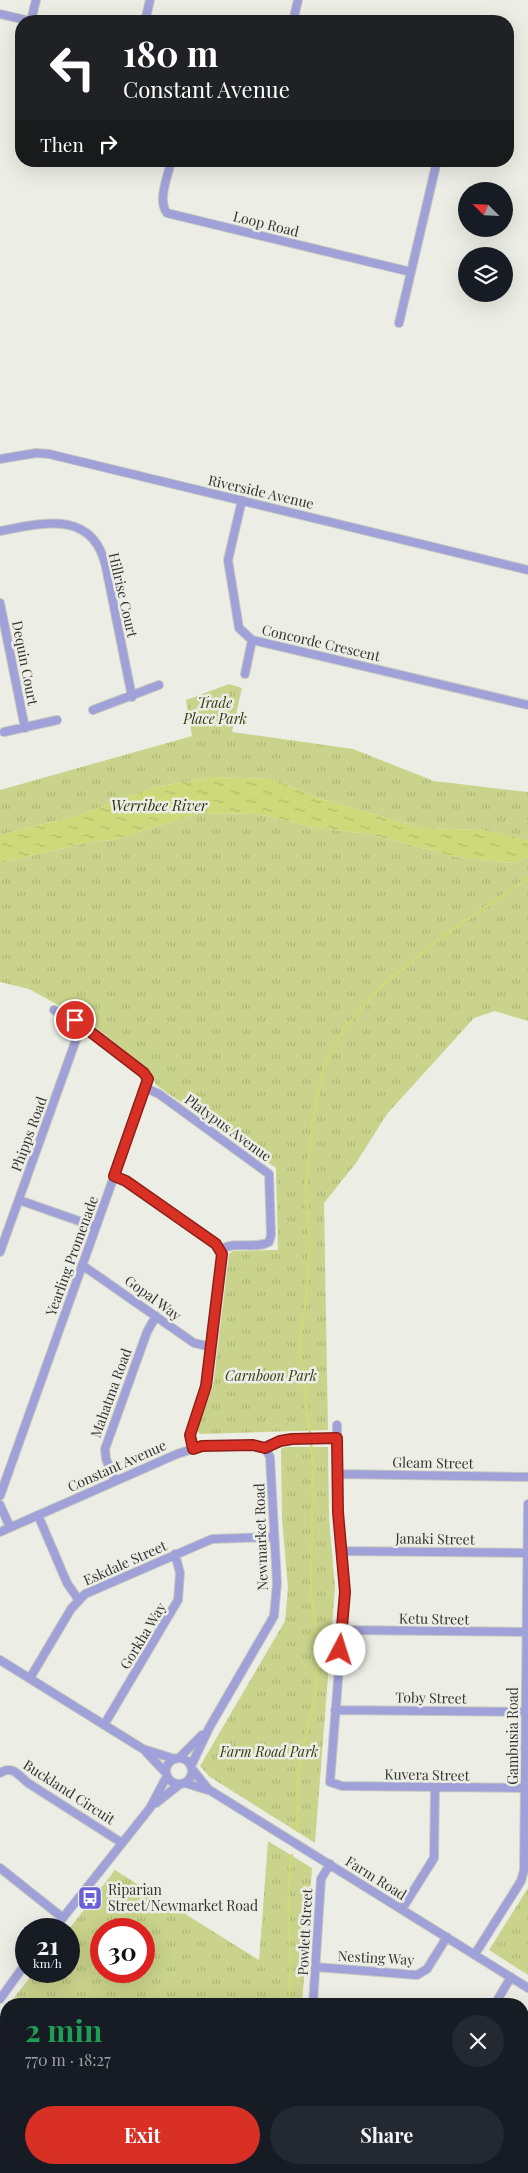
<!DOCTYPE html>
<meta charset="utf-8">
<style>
:root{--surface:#171b24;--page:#242831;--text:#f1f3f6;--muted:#9ea1a6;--accent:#d93025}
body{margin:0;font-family:"Playfair Display",serif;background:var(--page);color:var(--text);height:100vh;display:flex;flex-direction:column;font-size:19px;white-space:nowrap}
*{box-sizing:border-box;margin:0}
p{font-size:16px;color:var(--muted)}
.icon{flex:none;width:28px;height:28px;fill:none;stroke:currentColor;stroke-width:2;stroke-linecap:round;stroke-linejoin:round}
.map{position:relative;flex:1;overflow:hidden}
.side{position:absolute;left:0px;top:1998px;width:529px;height:176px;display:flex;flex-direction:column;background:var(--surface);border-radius:20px 20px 0 0;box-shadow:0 5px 20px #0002}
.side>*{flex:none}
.hud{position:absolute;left:15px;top:15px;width:499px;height:152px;border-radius:20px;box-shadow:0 5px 20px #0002;background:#202124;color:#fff;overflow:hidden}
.needle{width:32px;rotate:294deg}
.controls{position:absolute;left:458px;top:182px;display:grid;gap:10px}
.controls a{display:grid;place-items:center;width:55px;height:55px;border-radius:50%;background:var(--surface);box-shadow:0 5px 20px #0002;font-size:25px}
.speed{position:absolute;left:15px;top:1918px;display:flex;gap:10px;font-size:25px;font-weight:700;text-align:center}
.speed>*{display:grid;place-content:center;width:65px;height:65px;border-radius:50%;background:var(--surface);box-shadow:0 5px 20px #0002;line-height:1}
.speed small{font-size:12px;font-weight:400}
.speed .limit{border:8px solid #d22;background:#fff;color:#111}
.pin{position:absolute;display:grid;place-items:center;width:42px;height:42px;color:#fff;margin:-21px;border:2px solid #fff;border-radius:50%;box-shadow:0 1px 5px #0007}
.me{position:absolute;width:55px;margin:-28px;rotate:5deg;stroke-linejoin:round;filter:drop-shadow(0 0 4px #0008)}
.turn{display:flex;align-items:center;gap:18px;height:105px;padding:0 25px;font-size:22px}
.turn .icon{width:65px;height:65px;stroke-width:2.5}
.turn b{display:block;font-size:35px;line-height:42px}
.then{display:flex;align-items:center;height:48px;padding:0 25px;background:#0003;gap:10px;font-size:19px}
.round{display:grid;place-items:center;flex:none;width:52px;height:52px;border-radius:26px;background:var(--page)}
.overview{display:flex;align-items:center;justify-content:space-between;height:85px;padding:0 25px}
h1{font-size:30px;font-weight:700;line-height:38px;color:#1e9e55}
.button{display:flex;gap:10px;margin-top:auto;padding:10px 25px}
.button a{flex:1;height:58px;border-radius:30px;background:var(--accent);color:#fff;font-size:20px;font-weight:700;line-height:58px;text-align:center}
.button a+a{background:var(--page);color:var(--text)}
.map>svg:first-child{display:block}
.park{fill:url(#park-tufts);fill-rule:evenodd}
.water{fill:url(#water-ripples)}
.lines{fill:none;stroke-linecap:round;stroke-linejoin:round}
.stream{stroke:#ced97a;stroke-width:2.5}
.street-casing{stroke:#c7c9c1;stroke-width:10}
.street{stroke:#9fa1d8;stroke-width:8}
.route-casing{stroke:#8d1f18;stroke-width:12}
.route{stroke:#d93025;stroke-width:9}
.labels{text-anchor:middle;stroke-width:5;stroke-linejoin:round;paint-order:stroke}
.street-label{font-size:14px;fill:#333330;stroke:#eceee5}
.park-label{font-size:14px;font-style:italic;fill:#373b13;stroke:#eceee5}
.poi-label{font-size:14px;fill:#333330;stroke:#eceee5;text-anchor:start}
.water-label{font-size:15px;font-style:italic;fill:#31350c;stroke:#eceee5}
</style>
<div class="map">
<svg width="528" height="2173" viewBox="0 0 528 2173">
<defs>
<pattern id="park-tufts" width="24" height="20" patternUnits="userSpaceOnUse" patternTransform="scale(1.25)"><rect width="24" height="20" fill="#cad38b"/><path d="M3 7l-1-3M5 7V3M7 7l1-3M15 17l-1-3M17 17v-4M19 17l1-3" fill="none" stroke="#aeb678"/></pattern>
<pattern id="water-ripples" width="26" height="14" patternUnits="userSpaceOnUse" patternTransform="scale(1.25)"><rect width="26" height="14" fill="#ced97a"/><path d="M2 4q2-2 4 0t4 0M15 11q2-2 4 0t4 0" fill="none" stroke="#b1bb6a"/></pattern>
</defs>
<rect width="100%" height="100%" fill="#eceee5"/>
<path class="park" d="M 229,684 L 242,688 L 232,732 L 353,749 L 434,781 L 528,792 L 528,841 L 482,830 L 422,828 L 318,798 L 273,779 L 213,777 L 155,787 L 79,815 L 0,835 L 0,790 L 192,736 L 186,700 Z
M 199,813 L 259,814 L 316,828 L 369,834 L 456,857 L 513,863 L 528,858 L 528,1021 L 495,1011 L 474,1018 L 387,1114 L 356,1163 L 324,1203 L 328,1430 L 200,1434 L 197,1430 L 213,1386 L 229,1254 L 233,1251 L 278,1250 L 276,1168 L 156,1085 L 150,1071 L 89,1022 L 29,989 L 0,982 L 0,863 L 90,842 L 113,840 Z
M 286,1447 L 328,1447 L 329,1518 L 335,1587 L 315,1843 L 210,1777 L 200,1766 L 285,1621 L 288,1588 L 282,1520 L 281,1449 Z
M 268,1841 L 312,1868 L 302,2004 L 9,2004 L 35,1971 L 69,1971 L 69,1929 L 115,1870 L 259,1960 ZM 101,1929 L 144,1929 L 144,1971 L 101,1971 Z
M 528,1888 L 528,1975 L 489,1950 Z
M 0,2050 L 6,2060 L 6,2099 L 0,2103 Z
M 107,2168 L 289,2168 L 289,2173 L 110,2173 Z"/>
<path class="water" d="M 213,777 L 273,779 L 318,798 L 422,828 L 482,830 L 522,839 L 528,841 L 528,858 L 513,863 L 456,857 L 369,834 L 316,828 L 259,814 L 199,813 L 113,840 L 90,842 L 0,863 L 0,835 L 79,815 L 155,787 Z"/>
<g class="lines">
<path class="stream" d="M 297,1831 L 298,1772 L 316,1692 L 318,1646 L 311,1590 L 313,1460 L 299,1344 L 306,1301 L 310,1245 L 306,1185 L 313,1118 L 324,1066 L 344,1029 L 380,987 L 445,935 L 528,878
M 289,2004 C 294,1954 283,1904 292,1855
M 261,2173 L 262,2168"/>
<defs>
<path id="street" d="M 0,14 L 30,21
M 31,21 L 36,0
M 145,21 L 150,0
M 293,21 L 298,0
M 171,161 C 168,177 157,200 167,213 L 411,272
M 399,323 L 437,161
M 0,459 L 36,453 L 49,454 L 528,570
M 242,500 L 228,560 L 239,628 L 252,640 L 528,705
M 0,531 C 43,523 93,509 106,567 L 132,697
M 0,603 L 25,728
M 245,674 L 252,640
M 93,710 L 159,685
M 4,732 L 57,720
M 146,1088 L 159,1094 L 269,1174 L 271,1235 L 269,1242 C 254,1250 235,1240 220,1250
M 114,1176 L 126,1181 L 216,1244 L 222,1254 L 206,1386 L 190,1435 L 193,1449
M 19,1200 L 96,1227
M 0,1252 L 77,1037 L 84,1026
M 82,1265 L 194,1343 L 211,1347
M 337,1425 L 338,1513 L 345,1592 L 330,1782 L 342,1786 L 525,1788
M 338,1474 L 528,1477
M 115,1481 L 106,1459 L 105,1449 L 147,1332 L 156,1316
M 0,1496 L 147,1084 L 144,1073 L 84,1026 L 54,1010
M 0,1505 L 10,1527
M 38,1515 L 67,1583 L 78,1599
M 0,1532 L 177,1454 L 202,1446 L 253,1445 L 265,1448 L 280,1441 L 292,1439 L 337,1438
M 341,1551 L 527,1553
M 342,1630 L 526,1632
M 0,1660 L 143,1749 L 175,1759
M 30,1678 L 71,1609 L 85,1594 L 212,1539 L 274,1537
M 335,1710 L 525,1712
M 104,1725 L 178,1600 L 180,1573 L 175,1554
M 146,1752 L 166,1773
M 179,1758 L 202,1735
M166 1771a13 13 0 1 1 26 0a13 13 0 1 1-26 0Z
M 191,1766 L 209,1728 L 274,1616 L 277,1583 L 270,1457 L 265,1448
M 192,1769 L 209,1790
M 0,1773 C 13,1765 18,1775 28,1783 L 122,1843
M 185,1783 L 211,1791 L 528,1988
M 156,1803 L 180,1784
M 0,1868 L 63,1918
M 402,1909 L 434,1858 L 435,1787
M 54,1929 L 150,1808 L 167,1776
M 475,1954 L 521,1881 L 524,1870 L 528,1504
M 316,1967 L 417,1975 L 427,1969 L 447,1937
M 0,1999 L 26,1963
M 313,2004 L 321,1879 L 330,1864
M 495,2004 L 511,1977
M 0,2030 L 6,2039
M 0,2114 L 6,2110
M 522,2136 L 528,2137
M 93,2168 L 97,2173
M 299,2173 L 299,2168
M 478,2173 L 478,2168"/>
</defs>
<use href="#street" class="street-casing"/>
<use href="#street" class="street"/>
</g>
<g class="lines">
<defs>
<path id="route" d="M 75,1020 L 144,1073 L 148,1079 L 114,1176 L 126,1181 L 216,1244 L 222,1254 L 206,1386 L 190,1435 L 193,1449 L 202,1446 L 253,1445 L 265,1448 L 280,1441 L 292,1439 L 337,1438 L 338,1512 L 345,1592 L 340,1650"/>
</defs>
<use href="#route" class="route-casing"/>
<use href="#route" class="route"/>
</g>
<defs>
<symbol id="bus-square" viewBox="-11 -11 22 22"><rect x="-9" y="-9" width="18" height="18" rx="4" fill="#695fd8" stroke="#eceee5"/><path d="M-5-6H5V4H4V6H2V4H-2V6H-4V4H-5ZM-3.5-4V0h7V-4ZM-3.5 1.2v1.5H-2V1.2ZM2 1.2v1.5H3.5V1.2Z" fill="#fff"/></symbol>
</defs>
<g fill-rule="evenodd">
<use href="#bus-square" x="76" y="1884" width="28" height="28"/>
</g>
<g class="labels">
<g class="street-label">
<text transform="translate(266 224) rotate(14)" y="5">Loop Road</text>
<text transform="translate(261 492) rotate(13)" y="5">Riverside Avenue</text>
<text transform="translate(123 595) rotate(77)" y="5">Hillrise Court</text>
<text transform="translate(321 643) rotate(13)" y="5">Concorde Crescent</text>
<text transform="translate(25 663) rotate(79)" y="5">Dequin Court</text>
<text transform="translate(228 1128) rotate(36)" y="5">Platypus Avenue</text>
<text transform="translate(29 1134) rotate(-70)" y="5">Phipps Road</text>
<text transform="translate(72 1256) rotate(-70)" y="5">Yearling Promenade</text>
<text transform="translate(153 1298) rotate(36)" y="5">Gopal Way</text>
<text transform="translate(111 1393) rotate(-70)" y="5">Mahatma Road</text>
<text transform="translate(433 1463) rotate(1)" y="5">Gleam Street</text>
<text transform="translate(117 1466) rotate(-24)" y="5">Constant Avenue</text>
<text transform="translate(261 1537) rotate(-92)" y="5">Newmarket Road</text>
<text transform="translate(435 1539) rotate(1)" y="5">Janaki Street</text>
<text transform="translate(125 1563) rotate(-24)" y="5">Eskdale Street</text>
<text transform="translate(434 1619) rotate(1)" y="5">Ketu Street</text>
<text transform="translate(143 1636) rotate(-59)" y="5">Gorkha Way</text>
<text transform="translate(431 1698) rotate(1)" y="5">Toby Street</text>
<text transform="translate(513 1736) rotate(-90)" y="5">Gambusia Road</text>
<text transform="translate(427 1775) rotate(1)" y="5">Kuvera Street</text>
<text transform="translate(69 1792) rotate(33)" y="5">Buckland Circuit</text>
<text transform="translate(376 1878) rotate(32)" y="5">Farm Road</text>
<text transform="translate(305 1932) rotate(-87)" y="5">Powlett Street</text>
<text transform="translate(376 1958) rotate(3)" y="5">Nesting Way</text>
</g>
<g class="park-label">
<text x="215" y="708">Trade<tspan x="215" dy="16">Place Park</tspan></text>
<text x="271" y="1381">Carnboon Park</text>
<text x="269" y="1757">Farm Road Park</text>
</g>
<g class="poi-label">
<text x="108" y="1895">Riparian<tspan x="108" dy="16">Street/Newmarket Road</tspan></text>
</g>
<g class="water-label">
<text x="159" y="811">Werribee River</text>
</g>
</g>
</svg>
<div class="controls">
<a><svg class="needle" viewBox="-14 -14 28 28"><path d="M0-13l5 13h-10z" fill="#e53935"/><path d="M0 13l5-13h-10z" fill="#9ea1a6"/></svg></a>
<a><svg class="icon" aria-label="layers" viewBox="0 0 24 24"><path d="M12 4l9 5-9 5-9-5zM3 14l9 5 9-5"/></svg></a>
</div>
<div class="speed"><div>21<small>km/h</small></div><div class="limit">30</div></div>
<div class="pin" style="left:75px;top:1020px;background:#d93025"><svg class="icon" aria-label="arrive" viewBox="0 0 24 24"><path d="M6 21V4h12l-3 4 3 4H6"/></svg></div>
<svg class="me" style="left:340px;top:1650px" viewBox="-20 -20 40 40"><circle r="19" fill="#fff"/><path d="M0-13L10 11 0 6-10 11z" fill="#d93025"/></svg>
<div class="hud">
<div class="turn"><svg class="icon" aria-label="left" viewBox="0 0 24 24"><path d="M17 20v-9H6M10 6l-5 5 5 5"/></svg><div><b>180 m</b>Constant Avenue</div></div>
<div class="then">Then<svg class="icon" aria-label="right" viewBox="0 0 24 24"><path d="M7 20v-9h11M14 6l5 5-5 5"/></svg></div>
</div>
<section class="side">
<div class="overview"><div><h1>2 min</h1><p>770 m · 18:27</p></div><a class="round"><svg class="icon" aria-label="close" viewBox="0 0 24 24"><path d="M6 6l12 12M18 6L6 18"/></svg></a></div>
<div class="button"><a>Exit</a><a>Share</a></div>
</section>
</div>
